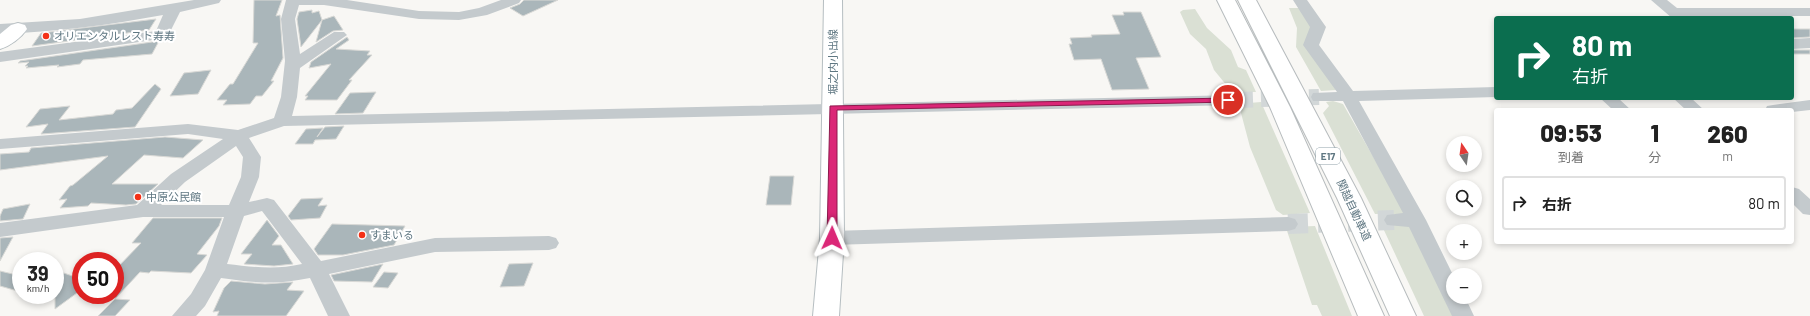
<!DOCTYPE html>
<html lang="ja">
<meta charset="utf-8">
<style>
:root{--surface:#fff;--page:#f2f2f2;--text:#222;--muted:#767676;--line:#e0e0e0}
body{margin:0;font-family:Barlow,"Noto Sans JP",sans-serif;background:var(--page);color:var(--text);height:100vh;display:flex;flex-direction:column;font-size:15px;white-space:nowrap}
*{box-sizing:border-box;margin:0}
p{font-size:13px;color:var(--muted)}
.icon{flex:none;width:22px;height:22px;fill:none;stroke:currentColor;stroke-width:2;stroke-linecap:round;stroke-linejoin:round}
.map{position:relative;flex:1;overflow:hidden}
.panel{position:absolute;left:1494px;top:108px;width:300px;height:136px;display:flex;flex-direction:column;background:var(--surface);border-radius:4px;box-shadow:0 2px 6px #0003}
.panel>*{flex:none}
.banner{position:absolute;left:1494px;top:16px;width:300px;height:84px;border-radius:4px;box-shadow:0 2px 6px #0003;background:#0b6e4f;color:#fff;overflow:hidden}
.needle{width:26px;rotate:347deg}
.fabs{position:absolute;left:1446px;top:136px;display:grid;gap:8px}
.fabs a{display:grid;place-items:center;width:36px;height:36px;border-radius:50%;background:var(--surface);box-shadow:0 2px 6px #0003;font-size:20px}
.speed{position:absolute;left:12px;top:252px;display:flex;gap:8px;font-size:20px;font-weight:700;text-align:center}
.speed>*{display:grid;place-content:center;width:52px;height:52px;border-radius:50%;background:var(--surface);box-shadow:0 2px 6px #0003;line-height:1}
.speed small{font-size:10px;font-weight:400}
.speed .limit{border:6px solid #d22;background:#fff;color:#111}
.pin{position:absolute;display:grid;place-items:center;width:34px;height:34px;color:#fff;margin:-17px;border:2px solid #fff;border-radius:50%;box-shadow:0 1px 4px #0007}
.me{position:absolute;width:44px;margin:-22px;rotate:1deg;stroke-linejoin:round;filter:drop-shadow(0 0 3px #0008)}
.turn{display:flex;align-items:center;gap:14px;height:84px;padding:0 12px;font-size:18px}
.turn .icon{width:52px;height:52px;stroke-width:2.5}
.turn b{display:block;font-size:28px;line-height:34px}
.eta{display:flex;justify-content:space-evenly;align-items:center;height:68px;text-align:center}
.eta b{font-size:24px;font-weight:800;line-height:28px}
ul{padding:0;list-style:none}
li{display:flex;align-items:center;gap:12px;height:54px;margin:0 8px 6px;padding:0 4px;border:2px solid var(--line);border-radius:4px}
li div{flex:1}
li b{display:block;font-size:15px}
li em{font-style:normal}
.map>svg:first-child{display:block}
.green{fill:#dae0d4}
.building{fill:#aab6ba;stroke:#d9d9d6}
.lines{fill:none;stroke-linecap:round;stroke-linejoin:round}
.street-tunnel-far1{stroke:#d2d7d8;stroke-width:16;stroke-dasharray:16 8;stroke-linecap:butt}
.street-tunnel{stroke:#d2d7d8;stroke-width:20;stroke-dasharray:20 10;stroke-linecap:butt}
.secondary-casing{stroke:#b6bec1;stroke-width:2}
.highway-casing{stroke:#b7bcbe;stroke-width:2}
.street{fill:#c4cacd;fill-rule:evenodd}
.secondary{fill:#fff;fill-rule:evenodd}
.highway{fill:#fff;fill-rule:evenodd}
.route{fill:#db2777;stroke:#8e194d}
.poi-dot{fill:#f43117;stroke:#fff;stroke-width:1.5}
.labels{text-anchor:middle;stroke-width:4;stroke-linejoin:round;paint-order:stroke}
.shield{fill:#fff;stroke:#8fa0a8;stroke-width:1}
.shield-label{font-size:10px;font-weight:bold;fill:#5f7782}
.poi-label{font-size:11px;fill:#5f7782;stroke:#fff;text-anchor:start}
.street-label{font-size:11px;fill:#5f7782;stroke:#fff}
</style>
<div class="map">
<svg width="1810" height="316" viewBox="0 0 1810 316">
<rect width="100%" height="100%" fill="#f8f7f4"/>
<path class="green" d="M 1289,8 L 1300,8 L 1311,22 L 1310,45 L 1336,90 L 1321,91 L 1296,47 L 1297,28 Z
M 1195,9 L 1207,28 L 1231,50 L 1238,67 L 1246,70 L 1256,92 L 1232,92 L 1214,70 L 1206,49 L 1190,34 L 1180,12 L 1183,10 Z
M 1333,101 L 1343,104 L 1406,214 L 1375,214 L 1323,113 L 1329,106 L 1326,102 Z
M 1261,102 L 1310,213 L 1283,215 L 1276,210 L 1250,147 L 1241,113 L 1242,107 L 1249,103 Z
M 1405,224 L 1413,227 L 1457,316 L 1424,316 L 1382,226 Z
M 1315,226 L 1352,316 L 1322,316 L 1317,305 L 1312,305 L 1287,231 L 1291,227 Z"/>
<path class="building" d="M 254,0 L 282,0 L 276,16 L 280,15 L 283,58 L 271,81 L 274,81 L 262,96 L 256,96 L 250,104 L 223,105 L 227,100 L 217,100 L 230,84 L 233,84 L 258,43 L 253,43 Z
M 524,0 L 558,0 L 523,16 L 510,8 L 520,4 Z
M 312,10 L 312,13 L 319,11 L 322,20 L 334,16 L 343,30 L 333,31 L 316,42 L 322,20 L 301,47 L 297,19 L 299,12 Z
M 1123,12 L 1141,12 L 1161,57 L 1136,58 L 1149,89 L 1112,90 L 1101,59 L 1074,60 L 1069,44 L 1072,44 L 1070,38 L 1092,37 L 1091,35 L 1120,34 L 1112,15 L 1124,15 Z
M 156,19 L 149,30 L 32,46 L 41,33 Z
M 1792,29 L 1810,29 L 1810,37 L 1792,38 Z
M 347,37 L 349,40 L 336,49 L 370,51 L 367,55 L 372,55 L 349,80 L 352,80 L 337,100 L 305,100 L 308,96 L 305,96 L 331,64 L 309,68 L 311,62 Z
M 159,41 L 152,54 L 83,60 L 80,64 L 57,67 L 59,65 L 26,68 L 28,66 L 25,66 L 29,62 L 18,63 L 20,61 Z
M 1792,50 L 1810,50 L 1810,54 L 1792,54 Z
M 211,70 L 198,94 L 170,96 L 184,73 Z
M 155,84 L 161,89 L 135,127 L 41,134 L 48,124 L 26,127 L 40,109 L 70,106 L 59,120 L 113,114 L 116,110 L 132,108 Z
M 376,92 L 363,113 L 335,114 L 350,93 Z
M 344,126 L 336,139 L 315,140 L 313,144 L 295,144 L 306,129 L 323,128 L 317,137 L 325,127 Z
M 165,137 L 203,140 L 183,158 L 144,155 L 112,184 L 158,184 L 136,204 L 126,205 L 91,203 L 88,206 L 60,208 L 67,199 L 59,200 L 70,186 L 73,185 L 108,156 L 0,170 L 0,154 L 29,152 L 31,148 Z
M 770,176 L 794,176 L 791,205 L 766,205 Z
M 323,198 L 318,206 L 327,205 L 320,218 L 291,220 L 288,216 L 301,199 Z
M 30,204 L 23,219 L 0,221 L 0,216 L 3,209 Z
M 153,218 L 222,218 L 219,226 L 197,254 L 207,255 L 191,273 L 151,271 L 149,273 L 140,272 L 115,299 L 130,300 L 115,316 L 98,316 L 115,299 L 115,270 L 141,243 L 132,243 Z
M 267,220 L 279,236 L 272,245 L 281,245 L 293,264 L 274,266 L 244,264 L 252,254 L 241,254 Z
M 332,224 L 405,226 L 394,245 L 343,255 L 318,255 L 314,249 Z
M 13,237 L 0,261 L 0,238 Z
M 533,263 L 524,286 L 500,287 L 509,264 Z
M 383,264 L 372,282 L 334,281 L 331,275 Z
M 55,270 L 81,279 L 81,290 L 55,309 Z
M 0,271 L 21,276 L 21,292 L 0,286 Z
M 384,272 L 398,273 L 388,288 L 373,287 Z
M 231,281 L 265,284 L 293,282 L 287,290 L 304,291 L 286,316 L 217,316 L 219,311 L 213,312 L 224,288 Z"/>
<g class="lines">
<path class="street-tunnel-far1" d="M 1237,100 L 1319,97"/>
<path class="street-tunnel" d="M 1288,224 L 1394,220"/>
<defs>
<path id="secondary" d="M 824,0 L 842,0 L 844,238 L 839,316 L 813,316 L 820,238 Z
M 18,23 L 25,25 L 27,29 C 21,38 10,46 0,49 L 0,34 L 11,25 Z"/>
<path id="highway" d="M 1217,0 L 1235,0 L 1290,107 L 1384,316 L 1358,316 L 1270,107 Z
M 1238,0 L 1256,0 L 1361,198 L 1416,316 L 1390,316 L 1337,198 Z"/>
</defs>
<use href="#secondary" class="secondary-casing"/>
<use href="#highway" class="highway-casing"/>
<path class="street" d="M 194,0 L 221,0 L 219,3 L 180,12 L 167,38 L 0,62 L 0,52 L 156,31 L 163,15 C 109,25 55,32 0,34 L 0,24 L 80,19 Z
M 286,0 L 347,0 L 419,11 L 459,12 L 479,8 L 501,0 L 521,0 L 519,3 L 487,15 L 459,20 L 419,19 L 324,5 L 299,5 L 295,19 L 300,54 L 334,32 L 344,32 L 347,35 L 300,68 L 297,97 L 292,116 L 1237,95 L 1243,96 L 1245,100 L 1243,104 L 1237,105 L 284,126 L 249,138 L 261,157 L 259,177 L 249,202 L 267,198 L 274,200 L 321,261 L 435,238 L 549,236 L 556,238 L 559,243 L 556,248 L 549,250 L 435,252 L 329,274 L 350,316 L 328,316 L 310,278 C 275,285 256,283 221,278 L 205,306 L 196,316 L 172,316 L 191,294 L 205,270 L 224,217 L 143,217 L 0,237 L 0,223 L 137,205 L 171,174 L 223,139 L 188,134 L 0,149 L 0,139 L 188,124 L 238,130 L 274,118 L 281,97 L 285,61 L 281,19 ZM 236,146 L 243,157 L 241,177 L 229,205 L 161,205 L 185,182 ZM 262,211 L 302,264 C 276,270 253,267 227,264 L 244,216 Z
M 1293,0 L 1307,0 L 1326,27 L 1319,45 L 1353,91 L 1496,87 L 1496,97 L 1359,101 L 1426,220 L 1453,275 L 1453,297 L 1465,297 L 1474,316 L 1452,316 L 1409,227 L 1387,225 L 1384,220 L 1387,215 L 1403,213 L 1343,101 L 1313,101 L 1311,97 L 1313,93 L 1337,92 L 1303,45 L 1310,27 Z
M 1651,0 L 1667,0 L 1677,8 L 1810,8 L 1810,16 L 1687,16 L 1688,18 L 1672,18 Z
M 1810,38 L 1810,48 L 1792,49 L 1792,39 Z
M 1600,98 L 1618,98 L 1631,110 L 1613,110 Z
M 1673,98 L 1691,98 L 1704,110 L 1686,110 Z
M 1810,100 L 1810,110 L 1792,112 L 1792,110 L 1765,110 L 1767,106 L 1773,105 Z
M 1792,187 L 1799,189 L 1810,199 L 1810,215 L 1803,214 L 1792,203 Z
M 1288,217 L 1295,219 L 1298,224 L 1295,229 L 1288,231 L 832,245 L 825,243 L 822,238 L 825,233 L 832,231 Z"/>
<use href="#secondary" class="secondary"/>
<use href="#highway" class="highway"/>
</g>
<path class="route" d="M 1228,98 L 1231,98 L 1231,102 L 837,110 L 837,238 L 832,242 L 827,238 L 830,106 Z"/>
<g class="poi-dot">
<circle cx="46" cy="36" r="4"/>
<circle cx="138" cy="197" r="4"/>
<circle cx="362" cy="235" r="4"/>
</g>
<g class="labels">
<rect class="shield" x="1316" y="148" width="24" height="16" rx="3"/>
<g class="shield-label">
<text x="1328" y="160">E17</text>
</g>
<g class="poi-label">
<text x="54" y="40">オリエンタルレスト寿寿</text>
<text x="146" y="201">中原公民館</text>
<text x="370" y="239">すまいる</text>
</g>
<g class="street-label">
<text transform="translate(833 62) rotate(-90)" y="4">堀之内小出線</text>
<text transform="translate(1354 210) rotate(65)" y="4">関越自動車道</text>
</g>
</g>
</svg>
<div class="fabs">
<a><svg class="needle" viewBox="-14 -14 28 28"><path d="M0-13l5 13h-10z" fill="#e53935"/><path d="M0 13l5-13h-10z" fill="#767676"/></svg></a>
<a><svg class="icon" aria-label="search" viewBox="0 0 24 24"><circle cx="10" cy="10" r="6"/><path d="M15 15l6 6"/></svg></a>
<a>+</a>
<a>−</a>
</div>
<div class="speed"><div>39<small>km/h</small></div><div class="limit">50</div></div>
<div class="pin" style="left:1228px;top:100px;background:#d93025"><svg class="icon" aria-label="arrive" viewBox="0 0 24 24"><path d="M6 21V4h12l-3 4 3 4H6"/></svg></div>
<svg class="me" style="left:832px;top:238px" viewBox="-20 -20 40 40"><path d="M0-17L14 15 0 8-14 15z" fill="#db2777" stroke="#fff" stroke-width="4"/></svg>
<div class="banner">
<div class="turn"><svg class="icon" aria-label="right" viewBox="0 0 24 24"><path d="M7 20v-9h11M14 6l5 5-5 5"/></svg><div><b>80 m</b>右折</div></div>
</div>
<section class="panel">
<div class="eta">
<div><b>09:53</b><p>到着</p></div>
<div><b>1</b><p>分</p></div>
<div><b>260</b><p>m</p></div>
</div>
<ul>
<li><svg class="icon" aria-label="right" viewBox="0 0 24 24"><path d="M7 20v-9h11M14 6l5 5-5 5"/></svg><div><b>右折</b></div><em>80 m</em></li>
</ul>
</section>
</div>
